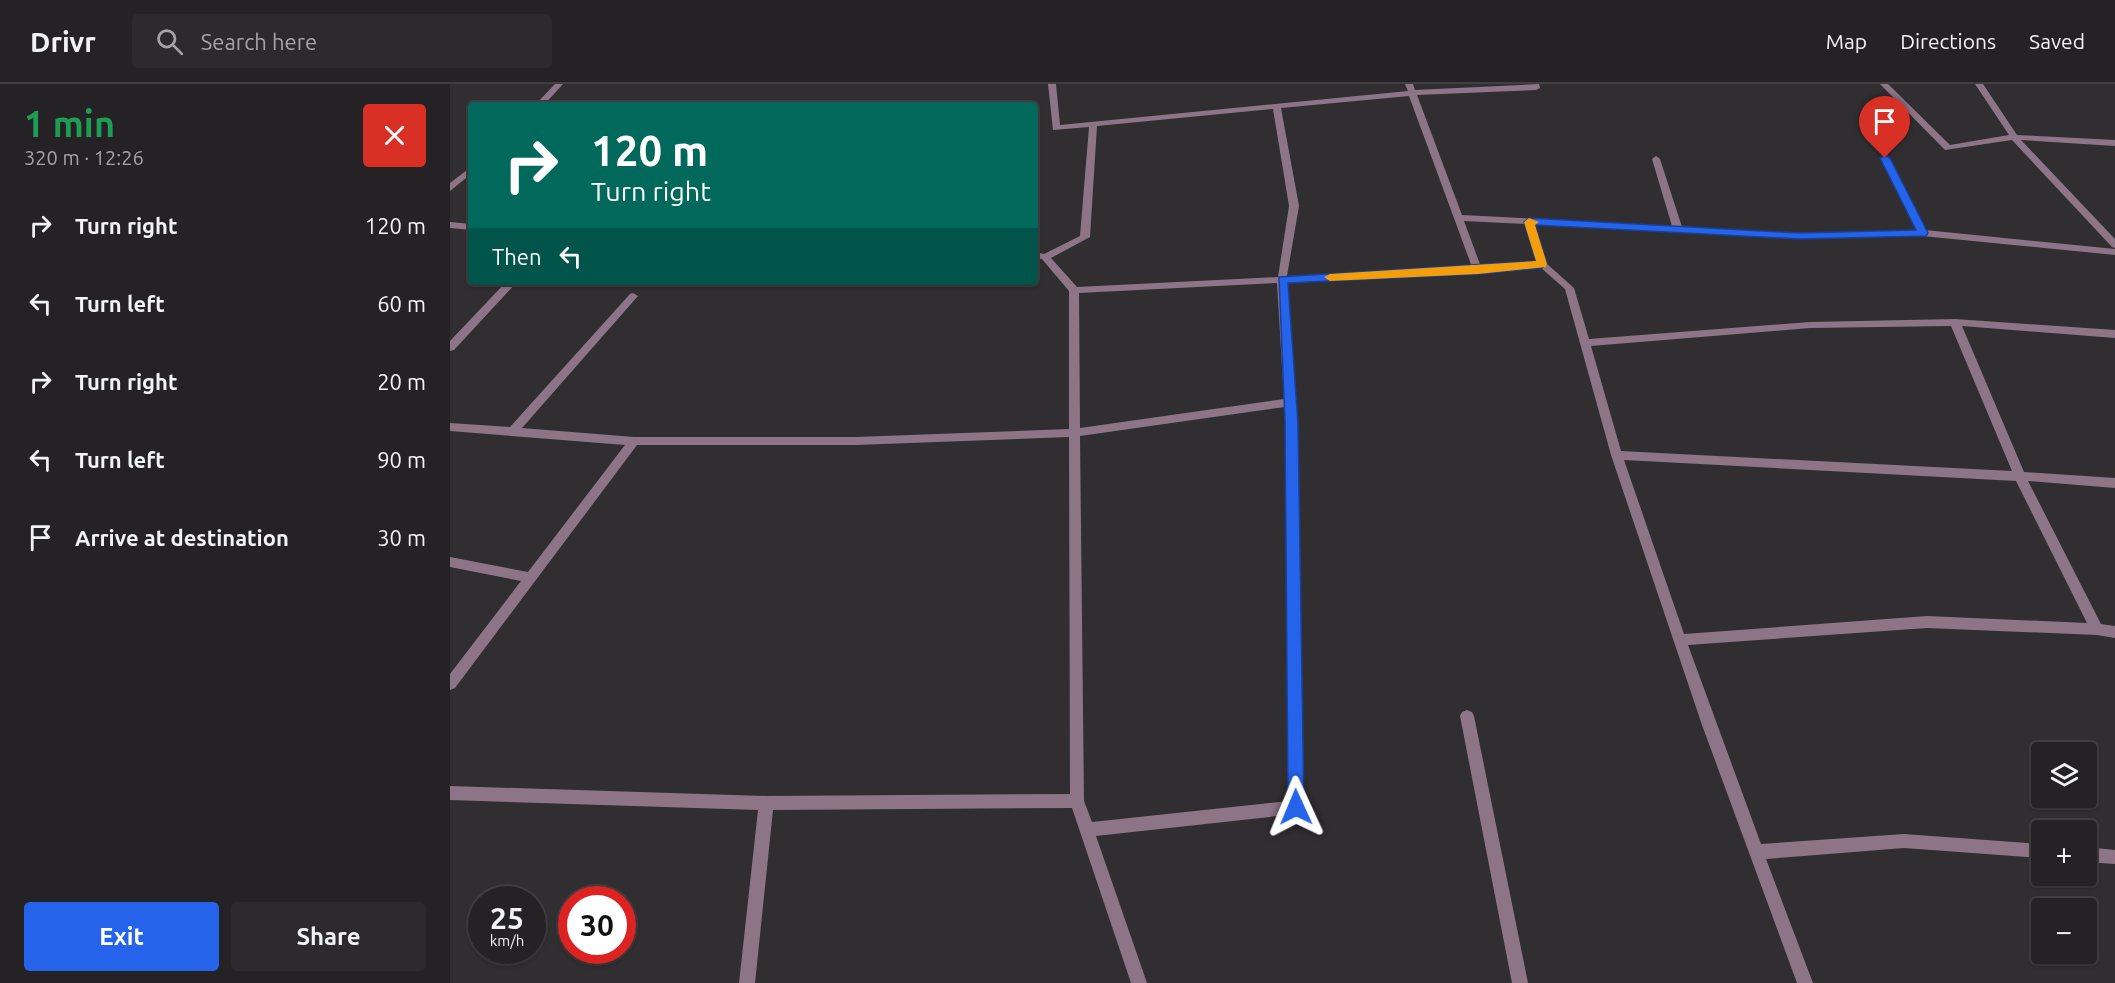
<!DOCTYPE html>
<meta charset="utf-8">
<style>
:root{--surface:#252225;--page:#2d2a2d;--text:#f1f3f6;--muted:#a3a4a7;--line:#423f42;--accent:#2563eb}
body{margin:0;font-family:Ubuntu,sans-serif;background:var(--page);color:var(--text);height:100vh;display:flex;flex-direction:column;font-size:22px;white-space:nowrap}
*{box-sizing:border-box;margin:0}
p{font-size:20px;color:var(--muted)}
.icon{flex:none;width:33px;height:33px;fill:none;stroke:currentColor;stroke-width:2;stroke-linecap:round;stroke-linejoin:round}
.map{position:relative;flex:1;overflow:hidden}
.drawer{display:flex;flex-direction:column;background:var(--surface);width:450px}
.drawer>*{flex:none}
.guide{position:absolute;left:18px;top:18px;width:570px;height:183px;border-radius:6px;box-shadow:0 2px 4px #0004,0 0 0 2px var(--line);background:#00695c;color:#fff;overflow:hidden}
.fabs{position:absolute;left:1581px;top:658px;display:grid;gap:12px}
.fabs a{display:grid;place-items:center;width:66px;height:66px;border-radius:6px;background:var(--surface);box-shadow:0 2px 4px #0004,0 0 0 2px var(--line);font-size:30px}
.speed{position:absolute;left:18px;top:802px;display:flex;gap:12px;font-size:30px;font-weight:700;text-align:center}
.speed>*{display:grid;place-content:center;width:78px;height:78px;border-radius:50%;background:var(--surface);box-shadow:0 2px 4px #0004,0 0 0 2px var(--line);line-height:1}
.speed small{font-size:15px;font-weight:400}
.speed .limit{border:9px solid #d22;background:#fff;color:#111}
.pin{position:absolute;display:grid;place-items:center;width:51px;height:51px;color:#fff;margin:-62px -26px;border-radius:50% 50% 50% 0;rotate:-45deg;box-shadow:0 0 6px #0007}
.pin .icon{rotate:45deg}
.me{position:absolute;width:66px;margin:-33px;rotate:359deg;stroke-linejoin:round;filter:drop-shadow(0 0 4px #0008)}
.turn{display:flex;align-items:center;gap:21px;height:126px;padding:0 24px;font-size:27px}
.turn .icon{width:78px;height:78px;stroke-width:2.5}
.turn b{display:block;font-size:42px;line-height:51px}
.then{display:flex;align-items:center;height:57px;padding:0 24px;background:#0003;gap:12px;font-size:22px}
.round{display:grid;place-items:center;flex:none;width:63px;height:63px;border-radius:6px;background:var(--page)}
.summary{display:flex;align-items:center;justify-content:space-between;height:102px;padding:0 24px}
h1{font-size:36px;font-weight:600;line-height:45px;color:#1e9e55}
.button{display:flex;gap:12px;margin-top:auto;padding:12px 24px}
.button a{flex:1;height:69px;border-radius:6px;background:var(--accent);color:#fff;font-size:24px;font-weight:600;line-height:69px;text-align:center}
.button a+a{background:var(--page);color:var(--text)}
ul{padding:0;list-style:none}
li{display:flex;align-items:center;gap:18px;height:78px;padding:0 24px}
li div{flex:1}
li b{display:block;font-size:22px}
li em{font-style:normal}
header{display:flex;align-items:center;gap:36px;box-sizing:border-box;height:84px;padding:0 30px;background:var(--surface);border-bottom:2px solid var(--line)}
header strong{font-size:28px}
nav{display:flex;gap:33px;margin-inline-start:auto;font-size:21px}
.search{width:420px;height:54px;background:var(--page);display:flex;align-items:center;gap:15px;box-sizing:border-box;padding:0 21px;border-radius:6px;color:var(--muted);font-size:22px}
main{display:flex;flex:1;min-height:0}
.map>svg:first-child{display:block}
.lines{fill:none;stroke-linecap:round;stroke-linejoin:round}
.minor{fill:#8d7587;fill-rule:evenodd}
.route{fill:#2563eb;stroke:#184099;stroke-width:1.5}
.slow{fill:#f59e0b}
</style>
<header>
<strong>Drivr</strong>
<div class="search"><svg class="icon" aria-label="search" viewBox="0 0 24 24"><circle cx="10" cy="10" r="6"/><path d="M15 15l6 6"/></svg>Search here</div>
<nav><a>Map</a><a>Directions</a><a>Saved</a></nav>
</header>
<main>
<section class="drawer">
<div class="summary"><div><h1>1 min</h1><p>320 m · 12:26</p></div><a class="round" style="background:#d93025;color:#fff"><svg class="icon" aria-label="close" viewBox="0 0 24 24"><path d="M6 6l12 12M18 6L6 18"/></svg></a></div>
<ul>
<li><svg class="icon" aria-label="right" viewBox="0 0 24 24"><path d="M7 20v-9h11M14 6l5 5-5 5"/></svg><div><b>Turn right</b></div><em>120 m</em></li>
<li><svg class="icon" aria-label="left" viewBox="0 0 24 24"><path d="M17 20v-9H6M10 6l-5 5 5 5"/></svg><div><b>Turn left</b></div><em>60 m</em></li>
<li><svg class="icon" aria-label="right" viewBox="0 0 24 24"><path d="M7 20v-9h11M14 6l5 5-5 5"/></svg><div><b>Turn right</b></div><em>20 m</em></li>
<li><svg class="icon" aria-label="left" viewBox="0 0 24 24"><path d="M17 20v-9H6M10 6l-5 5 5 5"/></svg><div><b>Turn left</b></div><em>90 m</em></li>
<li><svg class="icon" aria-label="arrive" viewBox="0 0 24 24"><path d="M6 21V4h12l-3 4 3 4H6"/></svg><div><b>Arrive at destination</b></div><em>30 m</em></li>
</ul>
<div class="button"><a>Exit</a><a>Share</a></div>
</section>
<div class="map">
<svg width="1665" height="899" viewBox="0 0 1665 899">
<rect width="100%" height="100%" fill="#312e31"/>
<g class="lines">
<path class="minor" d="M 105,0 L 113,0 L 94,21 L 85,21 Z
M 598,0 L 606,0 L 610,41 L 958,7 L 955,0 L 963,0 L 965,6 L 1089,0 L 1090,4 L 1086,6 L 967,11 L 1012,131 L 1222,142 L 1202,75 L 1206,72 L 1210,75 L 1232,143 L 1350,149 L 1466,146 L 1431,74 L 1435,71 L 1439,74 L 1475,146 L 1665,165 L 1665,171 L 1472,152 L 1350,155 L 1084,141 L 1096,179 L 1124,204 L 1139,255 L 1360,238 L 1505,235 L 1665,246 L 1665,254 L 1512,242 L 1574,388 L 1665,394 L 1665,404 L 1578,397 L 1651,540 L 1665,542 L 1665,554 L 1647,551 L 1477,544 L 1238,561 L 1311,760 L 1454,750 L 1592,760 L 1592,774 L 1454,764 L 1316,775 L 1363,899 L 1347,899 L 1252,641 L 1161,371 L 1115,205 L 1090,183 L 1028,189 L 837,199 L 846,339 L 853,723 L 851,728 L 846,730 L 646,752 L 697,899 L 681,899 L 622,724 L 323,726 L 305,899 L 289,899 L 308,726 L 0,716 L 0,702 L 316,712 L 620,710 L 619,353 L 406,361 L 187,361 L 5,604 L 0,606 L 0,590 L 71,497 L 0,483 L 0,473 L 78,488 L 175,361 L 0,347 L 0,339 L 60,343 L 180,210 L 183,209 L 188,212 L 72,344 L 184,353 L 406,353 L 619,345 L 619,207 L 592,175 L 585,174 L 585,168 L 594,170 L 630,152 L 639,43 L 603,46 ZM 959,12 L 1022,183 L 837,192 L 849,122 L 831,24 ZM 823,25 L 839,122 L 828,193 L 627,203 L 601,174 L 640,153 L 647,42 ZM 1014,137 L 1075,140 L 1086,177 L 1031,183 ZM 827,199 L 834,315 L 630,344 L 629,209 ZM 1501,242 L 1562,387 L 1171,367 L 1141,262 L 1360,244 ZM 835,323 L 839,717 L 642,738 L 634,717 L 630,352 ZM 1174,376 L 1566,397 L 1637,539 L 1477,532 L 1234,550 Z
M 1430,0 L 1438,0 L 1500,61 L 1559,51 L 1525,0 L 1533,0 L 1567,51 L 1665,56 L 1665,62 L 1571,56 L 1665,155 L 1665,164 L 1662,163 L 1562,56 L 1495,66 Z
M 21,83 L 21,90 L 0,107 L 0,99 Z
M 0,138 L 21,140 L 21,146 L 0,144 Z
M 56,198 L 67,198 L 4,266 L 0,267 L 0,257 Z
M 1017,626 L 1022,628 L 1024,632 L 1078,899 L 1062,899 L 1010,632 L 1012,628 Z
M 1636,763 L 1665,766 L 1665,780 L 1636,778 Z"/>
</g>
<path class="route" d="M 1435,71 L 1440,74 L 1478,149 L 1476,152 L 1350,155 L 1085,141 L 1097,180 L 1092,184 L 1028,190 L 838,199 L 848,339 L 854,723 L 852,729 L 846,731 L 840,729 L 838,723 L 835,339 L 829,193 L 1086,177 L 1074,138 L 1079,134 L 1350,149 L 1466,146 L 1430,74 Z"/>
<path class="slow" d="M 1079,134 L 1089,138 L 1085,141 L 1097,180 L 1096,183 L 1028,190 L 880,197 L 874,193 L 880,190 L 1086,177 L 1074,138 Z"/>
</svg>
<div class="fabs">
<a><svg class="icon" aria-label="layers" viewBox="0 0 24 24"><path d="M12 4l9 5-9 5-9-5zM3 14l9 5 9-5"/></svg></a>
<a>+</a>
<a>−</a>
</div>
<div class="speed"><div>25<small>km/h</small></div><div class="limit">30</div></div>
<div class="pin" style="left:1435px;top:74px;background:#d93025"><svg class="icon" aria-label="arrive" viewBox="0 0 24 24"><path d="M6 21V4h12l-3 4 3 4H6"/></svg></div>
<svg class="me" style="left:846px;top:723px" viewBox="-20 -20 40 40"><path d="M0-17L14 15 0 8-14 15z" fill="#2563eb" stroke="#fff" stroke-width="4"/></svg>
<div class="guide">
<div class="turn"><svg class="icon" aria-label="right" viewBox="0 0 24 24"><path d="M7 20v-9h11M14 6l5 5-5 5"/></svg><div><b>120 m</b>Turn right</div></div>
<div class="then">Then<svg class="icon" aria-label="left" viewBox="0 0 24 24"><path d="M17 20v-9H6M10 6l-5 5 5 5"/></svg></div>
</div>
</div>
</main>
